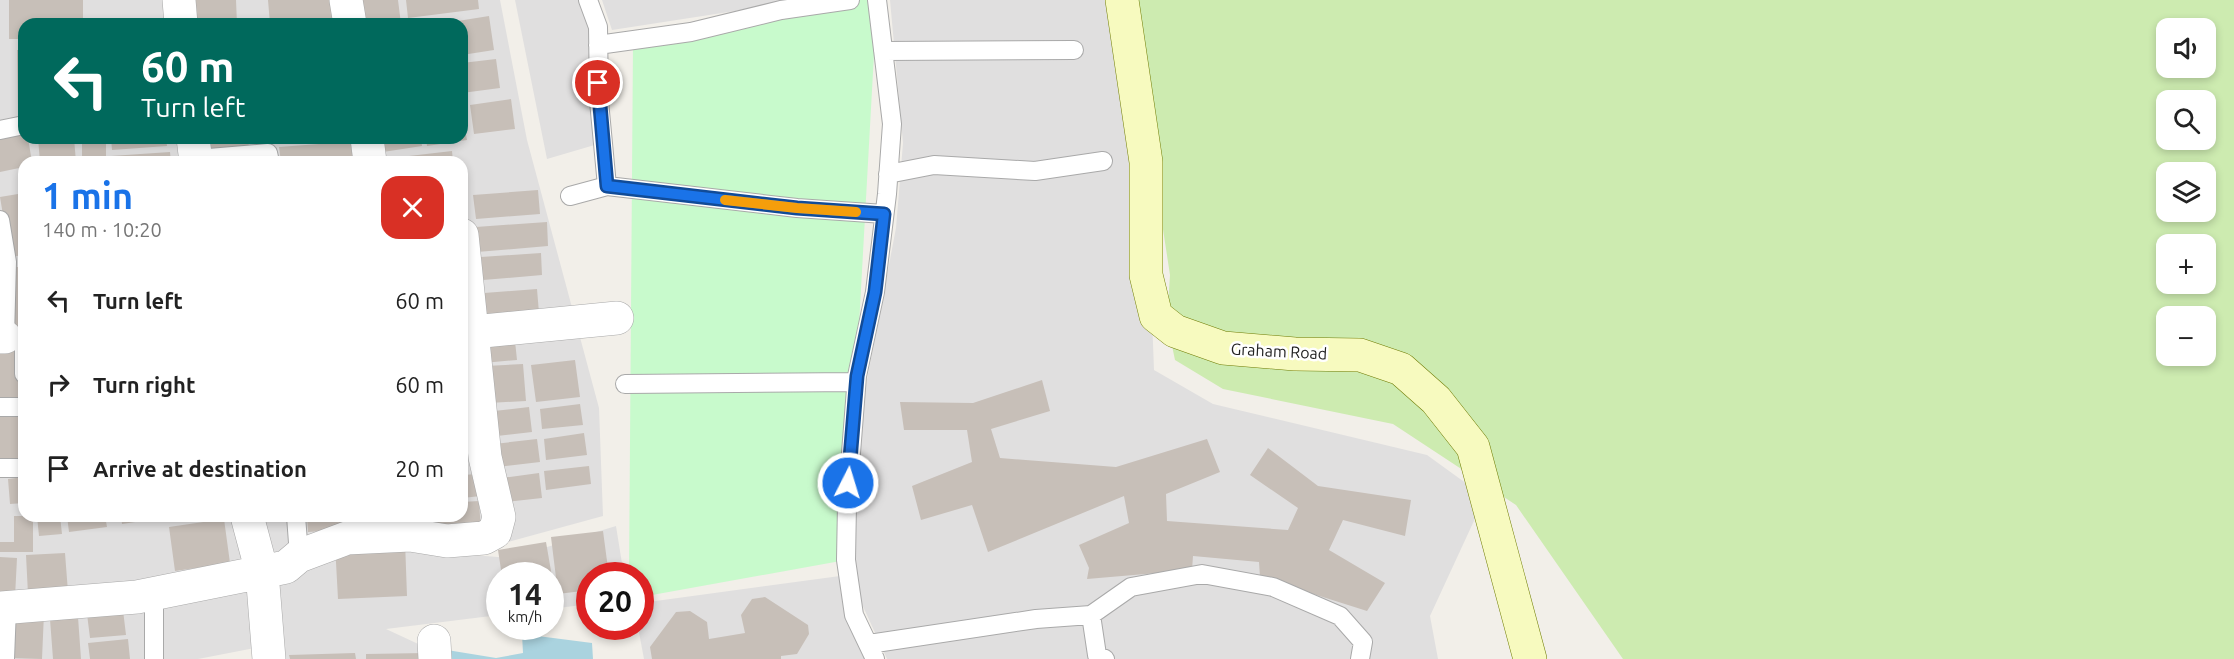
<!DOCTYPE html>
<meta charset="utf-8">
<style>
:root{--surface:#fff;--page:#f2f2f2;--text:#222;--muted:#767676;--accent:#1a73e8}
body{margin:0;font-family:Ubuntu,sans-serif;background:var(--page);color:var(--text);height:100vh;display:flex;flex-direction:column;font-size:22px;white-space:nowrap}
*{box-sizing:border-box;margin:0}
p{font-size:20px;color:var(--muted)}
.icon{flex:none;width:33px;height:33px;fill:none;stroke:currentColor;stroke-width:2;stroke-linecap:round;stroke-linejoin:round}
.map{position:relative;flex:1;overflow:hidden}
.drawer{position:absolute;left:18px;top:156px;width:450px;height:366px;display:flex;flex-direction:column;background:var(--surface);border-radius:18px;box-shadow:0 3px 9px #0003}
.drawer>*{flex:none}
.top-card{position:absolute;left:18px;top:18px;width:450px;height:126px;border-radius:18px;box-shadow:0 3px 9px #0003;background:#00695c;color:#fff;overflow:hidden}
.tools{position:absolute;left:2156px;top:18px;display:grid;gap:12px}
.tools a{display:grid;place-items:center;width:60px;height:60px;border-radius:12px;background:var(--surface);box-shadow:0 3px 9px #0003;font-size:30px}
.speed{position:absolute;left:486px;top:562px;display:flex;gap:12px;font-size:30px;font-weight:700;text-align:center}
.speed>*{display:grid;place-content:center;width:78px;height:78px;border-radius:50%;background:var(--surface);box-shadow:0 3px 9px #0003;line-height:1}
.speed small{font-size:15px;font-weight:400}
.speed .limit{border:9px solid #d22;background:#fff;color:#111}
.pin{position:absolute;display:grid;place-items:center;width:51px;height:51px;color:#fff;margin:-26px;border:3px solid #fff;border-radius:50%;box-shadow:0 2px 6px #0007}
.me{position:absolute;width:66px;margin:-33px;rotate:5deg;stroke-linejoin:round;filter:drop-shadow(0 0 4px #0008)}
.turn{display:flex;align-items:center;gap:21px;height:126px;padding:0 24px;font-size:27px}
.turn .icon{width:78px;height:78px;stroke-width:2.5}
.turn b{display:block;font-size:42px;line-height:51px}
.round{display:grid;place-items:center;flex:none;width:63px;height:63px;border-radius:18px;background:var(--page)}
.head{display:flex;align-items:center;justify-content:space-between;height:102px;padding:0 24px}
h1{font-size:36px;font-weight:700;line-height:45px;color:var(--accent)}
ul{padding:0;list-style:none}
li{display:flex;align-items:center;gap:18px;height:84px;padding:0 24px}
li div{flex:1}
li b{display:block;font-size:22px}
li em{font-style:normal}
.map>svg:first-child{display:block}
.residential{fill:#e0dfdf}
.grass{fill:#cdebb0;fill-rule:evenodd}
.park{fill:#c8facc}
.water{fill:#aad3df}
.building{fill:#c7bfb8}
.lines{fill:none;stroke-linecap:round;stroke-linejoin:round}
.lane-casing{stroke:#a9a9a9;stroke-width:20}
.street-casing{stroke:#a9a9a9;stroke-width:34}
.secondary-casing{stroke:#707d05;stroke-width:34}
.lane{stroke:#fff;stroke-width:18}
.street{stroke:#fff;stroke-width:33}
.secondary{stroke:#f7fabf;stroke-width:33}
.route-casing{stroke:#114b97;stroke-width:15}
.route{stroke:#1a73e8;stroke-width:10}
.slow{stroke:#f59e0b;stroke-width:10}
.labels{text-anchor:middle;stroke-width:5;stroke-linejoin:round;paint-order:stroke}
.street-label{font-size:16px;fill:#222;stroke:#fff}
</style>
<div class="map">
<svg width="2234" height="659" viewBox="0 0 2234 659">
<rect width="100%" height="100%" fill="#f2efe9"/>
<path class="residential" d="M 0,0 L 173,0 L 176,24 L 24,24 L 24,138 L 189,138 L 189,162 L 24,162 L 24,516 L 238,516 L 252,566 L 0,602 Z
M 186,0 L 500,0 L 527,140 L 599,408 L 603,516 L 497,545 L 387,537 L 270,563 L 256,516 L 462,516 L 462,162 L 204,162 L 205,138 L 462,138 L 462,24 L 189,24 Z
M 515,0 L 584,0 L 593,23 L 598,144 L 547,159 Z
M 602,0 L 806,0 L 612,30 Z
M 890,0 L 1113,0 L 1150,265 L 1154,370 L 1213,404 L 1427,455 L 1485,497 L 1430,616 L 1438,659 L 887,659 L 861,602 L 852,532 L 859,471 L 865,390 L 896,228 L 903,143 Z
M 616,526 L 624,576 L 590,576 L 589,604 L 551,609 L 550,576 L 500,576 L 499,615 L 386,629 L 429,649 L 431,659 L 284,659 L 278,577 L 327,553 L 386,548 L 511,558 Z
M 840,576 L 868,659 L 644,659 L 638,627 L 640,627 L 641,603 Z
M 257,582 L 260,647 L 198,659 L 0,659 L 25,618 Z"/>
<path class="grass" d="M 1128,0 L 2234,0 L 2234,659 L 1623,659 L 1516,505 L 1393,424 L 1223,389 L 1175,360 L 1167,322 L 1170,275 ZM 2166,28 L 2205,28 L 2205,68 L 2166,68 ZM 2166,100 L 2205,100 L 2205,140 L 2166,140 ZM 2166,172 L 2205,172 L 2205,212 L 2166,212 ZM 2166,244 L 2205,244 L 2205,284 L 2166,284 ZM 2166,316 L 2205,316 L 2205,356 L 2166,356 Z"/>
<path class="park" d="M 856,0 L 877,0 L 846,560 L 641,597 L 640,576 L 629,576 L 633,43 Z"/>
<path class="water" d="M 522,634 L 592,643 L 593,659 L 449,659 L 447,650 L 496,658 L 523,653 Z"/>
<path class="building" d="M 9,0 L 83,0 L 83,24 L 24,24 L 24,39 L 9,39 Z
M 182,0 L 236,0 L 237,24 L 184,24 Z
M 268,0 L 331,0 L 333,24 L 270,24 Z
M 358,0 L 398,0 L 401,24 L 361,24 Z
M 406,0 L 478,0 L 479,9 L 408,18 Z
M 489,16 L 494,50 L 462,55 L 462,24 L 439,24 Z
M 17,50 L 24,50 L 24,113 L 18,113 Z
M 496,59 L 500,88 L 462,93 L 462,63 Z
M 511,99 L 515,129 L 474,134 L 470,105 Z
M 462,113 L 467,140 L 427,146 L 426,138 L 462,138 Z
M 24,128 L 24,138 L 28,138 L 32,162 L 24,162 L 24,167 L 0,172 L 0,133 Z
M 38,138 L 74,138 L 76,162 L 40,162 Z
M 82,138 L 106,138 L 106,162 L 82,162 Z
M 111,138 L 166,138 L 167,146 L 112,150 Z
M 199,138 L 248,138 L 249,148 L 200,152 Z
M 258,138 L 295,138 L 296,141 L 258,144 Z
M 381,138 L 421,138 L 422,146 L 383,152 Z
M 359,141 L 361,162 L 281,162 L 279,147 Z
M 452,151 L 453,162 L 410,162 L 409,156 Z
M 170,152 L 171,162 L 112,162 L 111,156 Z
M 538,190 L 540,214 L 476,219 L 473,195 Z
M 24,193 L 24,255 L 10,257 L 0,197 Z
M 547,222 L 548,246 L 477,252 L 476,227 Z
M 541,253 L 542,275 L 483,280 L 481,257 Z
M 11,267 L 24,267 L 24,332 L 14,333 Z
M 537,289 L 539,313 L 486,317 L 484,293 Z
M 0,339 L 20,340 L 19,404 L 0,403 Z
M 515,341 L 517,360 L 483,363 L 482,344 Z
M 575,360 L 580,397 L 536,402 L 531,365 Z
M 523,364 L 526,401 L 489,403 L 486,366 Z
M 1042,380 L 1050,411 L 991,429 L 1000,458 L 1116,467 L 1207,439 L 1220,472 L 1166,494 L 1167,521 L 1288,530 L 1298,508 L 1250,475 L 1268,448 L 1318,486 L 1411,500 L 1405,536 L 1343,520 L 1329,550 L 1385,583 L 1367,611 L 1260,577 L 1259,562 L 1193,556 L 1192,570 L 1087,579 L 1089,568 L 1079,545 L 1129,523 L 1124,496 L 988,552 L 972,505 L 921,520 L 912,486 L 972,462 L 967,430 L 904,430 L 900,402 L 973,403 Z
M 580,404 L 583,425 L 542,429 L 540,409 Z
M 529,407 L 532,432 L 497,436 L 494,411 Z
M 0,412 L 23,413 L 23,461 L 0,460 Z
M 470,414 L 473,442 L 462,444 L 462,415 Z
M 584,433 L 587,455 L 546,460 L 544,439 Z
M 537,439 L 540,462 L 497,467 L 494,444 Z
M 589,466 L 591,484 L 546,490 L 544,471 Z
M 539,473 L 542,498 L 497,503 L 494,479 Z
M 478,474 L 481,496 L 462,498 L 462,475 Z
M 24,477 L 24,503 L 10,504 L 8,479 Z
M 479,501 L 481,531 L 426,536 L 424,516 L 462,516 L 462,502 Z
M 14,516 L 33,516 L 33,552 L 0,552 L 0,542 L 14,542 Z
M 37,516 L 60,516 L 62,534 L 39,536 Z
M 67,516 L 105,516 L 107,527 L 69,532 Z
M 121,516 L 155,516 L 155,519 L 122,524 Z
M 307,516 L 379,516 L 380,527 L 308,532 Z
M 388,516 L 419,516 L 420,529 L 389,531 Z
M 224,519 L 230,563 L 175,571 L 169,527 Z
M 603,531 L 609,576 L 590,576 L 590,590 L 558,594 L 551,537 Z
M 405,541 L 407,596 L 338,599 L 335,544 Z
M 546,542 L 555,594 L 550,594 L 550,576 L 502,576 L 498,550 Z
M 65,553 L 68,592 L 28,594 L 26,555 Z
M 0,557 L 17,558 L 15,597 L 0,596 Z
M 765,597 L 808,625 L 809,634 L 797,654 L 781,656 L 781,659 L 652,659 L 650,647 L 676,612 L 690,611 L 707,622 L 709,639 L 745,633 L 741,615 L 752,599 Z
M 122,602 L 126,635 L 90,638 L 86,606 Z
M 10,612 L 44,613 L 42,659 L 8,658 Z
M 78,617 L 81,659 L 53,659 L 50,619 Z
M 128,639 L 130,659 L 90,659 L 88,643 Z
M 355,653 L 356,659 L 290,659 L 289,655 Z
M 425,653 L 425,659 L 366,659 L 366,654 Z"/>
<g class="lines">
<defs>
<path id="lane" d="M 588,0 L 598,27 L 599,101 L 607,186
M 598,45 L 691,32 L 781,10 L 850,0
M 883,51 L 1074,50
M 0,130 L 24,125
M 197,159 L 268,153 L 270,162
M 888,174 L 934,165 L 1035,171 L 1103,161
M 570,196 L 607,186 L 797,208 L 884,214
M 0,220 L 7,262 L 5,337 L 24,339
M 24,345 L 24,374
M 625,384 L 856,382
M 0,407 L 24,407
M 0,468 L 24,468
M 296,516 L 299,556
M 154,593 L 154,659
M 1091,615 L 1097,655 L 1105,659
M 869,644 L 1036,619 L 1091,615 L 1131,587 L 1202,574 L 1273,587 L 1340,616 L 1363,642 L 1360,659
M 5,659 L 7,608
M 875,659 L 854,615 L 846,560 L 847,504 L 857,376 L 875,292 L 887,194 L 892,124 L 877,0"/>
<path id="street" d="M 179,0 L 181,24
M 346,0 L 350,24
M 193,138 L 196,162
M 367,138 L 370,162
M 473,332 L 617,318
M 0,337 L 5,337
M 247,516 L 262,572 L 269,659
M 0,608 L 137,597 L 262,572 L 286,567 L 299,556 L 347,538 L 410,535 L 447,541 L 484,538 L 495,532 L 499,517 L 485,457 L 462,235
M 434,641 L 435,659"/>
<path id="secondary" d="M 1122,0 L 1146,162 L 1146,275 L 1156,316 L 1175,331 L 1223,348 L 1295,354 L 1360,355 L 1401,369 L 1436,400 L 1473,447 L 1530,659"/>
</defs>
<use href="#lane" class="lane-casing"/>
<use href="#street" class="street-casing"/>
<use href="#secondary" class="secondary-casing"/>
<use href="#lane" class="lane"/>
<use href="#street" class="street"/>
<use href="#secondary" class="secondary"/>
</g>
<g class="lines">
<defs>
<path id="route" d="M 598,83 L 607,186 L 797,208 L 884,214 L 875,292 L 857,376 L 848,483"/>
</defs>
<use href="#route" class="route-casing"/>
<use href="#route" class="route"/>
<path class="slow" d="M 725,200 L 797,208 L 856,212"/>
</g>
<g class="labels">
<g class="street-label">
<text transform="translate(1279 351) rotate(3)" y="6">Graham Road</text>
</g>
</g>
</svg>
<div class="tools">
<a><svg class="icon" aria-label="sound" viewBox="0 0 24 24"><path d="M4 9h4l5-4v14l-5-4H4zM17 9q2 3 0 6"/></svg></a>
<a><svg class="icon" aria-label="search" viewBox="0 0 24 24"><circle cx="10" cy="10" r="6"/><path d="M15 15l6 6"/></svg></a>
<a><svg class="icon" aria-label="layers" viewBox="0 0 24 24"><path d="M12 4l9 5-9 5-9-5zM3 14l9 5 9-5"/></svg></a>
<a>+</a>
<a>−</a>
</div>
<div class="speed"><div>14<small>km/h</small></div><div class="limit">20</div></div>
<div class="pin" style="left:598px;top:83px;background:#d93025"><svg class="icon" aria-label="arrive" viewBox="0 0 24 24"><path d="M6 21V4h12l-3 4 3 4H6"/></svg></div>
<svg class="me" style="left:848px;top:483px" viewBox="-20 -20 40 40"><circle r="17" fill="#1a73e8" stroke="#fff" stroke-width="3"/><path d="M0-11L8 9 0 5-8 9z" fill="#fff"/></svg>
<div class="top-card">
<div class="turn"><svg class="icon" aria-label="left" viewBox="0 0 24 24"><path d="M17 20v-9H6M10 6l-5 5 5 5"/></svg><div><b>60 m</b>Turn left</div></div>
</div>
<section class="drawer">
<div class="head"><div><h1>1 min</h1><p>140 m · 10:20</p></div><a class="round" style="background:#d93025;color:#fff"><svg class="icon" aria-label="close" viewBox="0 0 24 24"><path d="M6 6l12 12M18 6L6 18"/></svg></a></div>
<ul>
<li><svg class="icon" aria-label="left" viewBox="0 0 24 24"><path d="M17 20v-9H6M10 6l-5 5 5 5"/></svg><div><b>Turn left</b></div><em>60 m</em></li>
<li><svg class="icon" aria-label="right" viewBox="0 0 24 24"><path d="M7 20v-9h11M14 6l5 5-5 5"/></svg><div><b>Turn right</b></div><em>60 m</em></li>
<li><svg class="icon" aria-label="arrive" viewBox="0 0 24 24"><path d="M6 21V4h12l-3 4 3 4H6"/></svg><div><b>Arrive at destination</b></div><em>20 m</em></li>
</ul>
</section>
</div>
